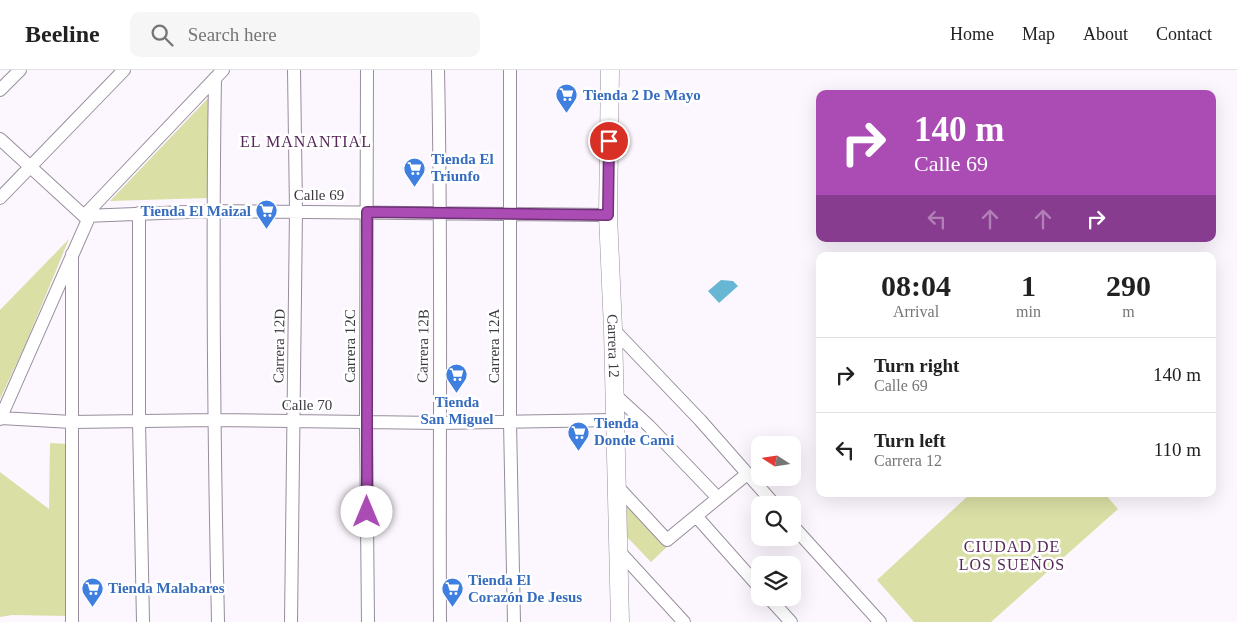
<!DOCTYPE html>
<meta charset="utf-8">
<style>
:root{--surface:#fff;--page:#f6f6f6;--text:#222;--muted:#767676;--line:#e0e0e0}
body{margin:0;font-family:"Times New Roman",serif;background:var(--page);color:var(--text);height:100vh;display:flex;flex-direction:column;font-size:19px;white-space:nowrap}
*{box-sizing:border-box;margin:0}
p{font-size:16px;color:var(--muted)}
.icon{flex:none;width:28px;height:28px;fill:none;stroke:currentColor;stroke-width:2;stroke-linecap:round;stroke-linejoin:round}
.map{position:relative;flex:1;overflow:hidden}
.side{position:absolute;left:816px;top:182px;width:400px;height:245px;display:flex;flex-direction:column;background:var(--surface);border-radius:10px;box-shadow:0 5px 20px #0002}
.side>*{flex:none}
.top-card{position:absolute;left:816px;top:20px;width:400px;height:152px;border-radius:10px;box-shadow:0 5px 20px #0002;background:#ab4cb5;color:#fff;overflow:hidden}
.needle{width:32px;rotate:282deg}
.controls{position:absolute;left:751px;top:366px;display:grid;gap:10px}
.controls a{display:grid;place-items:center;width:50px;height:50px;border-radius:10px;background:var(--surface);box-shadow:0 5px 20px #0002;font-size:25px}
.pin{position:absolute;display:grid;place-items:center;width:42px;height:42px;color:#fff;margin:-21px;border:2px solid #fff;border-radius:50%;box-shadow:0 1px 5px #0007}
.me{position:absolute;width:55px;margin:-28px;rotate:0deg;stroke-linejoin:round;filter:drop-shadow(0 0 4px #0008)}
.turn{display:flex;align-items:center;gap:18px;height:105px;padding:0 15px;font-size:22px}
.turn .icon{width:65px;height:65px;stroke-width:2.5}
.turn b{display:block;font-size:35px;line-height:42px}
.lanes{display:flex;align-items:center;height:48px;padding:0 15px;background:#0003;justify-content:center;gap:25px;direction:ltr}
.lanes .off{opacity:.35}
.eta{display:flex;justify-content:space-evenly;align-items:center;height:85px;text-align:center}
.eta b{font-size:30px;font-weight:600;line-height:35px}
ul{padding:0;list-style:none}
li{display:flex;align-items:center;gap:15px;height:75px;padding:0 15px;border-top:1px solid var(--line)}
li div{flex:1}
li b{display:block;font-size:19px}
li em{font-style:normal}
header{display:flex;align-items:center;gap:30px;box-sizing:border-box;height:70px;padding:0 25px;background:var(--surface);border-bottom:1px solid var(--line)}
header strong{font-size:24px}
nav{display:flex;gap:28px;margin-inline-start:auto;font-size:18px}
.search{width:350px;height:45px;background:var(--page);display:flex;align-items:center;gap:12px;box-sizing:border-box;padding:0 18px;border-radius:10px;color:var(--muted);font-size:19px}
.map>svg:first-child{display:block}
.green{fill:#dadfa5}
.water{fill:#67b6d3}
.lines{fill:none;stroke-linecap:round;stroke-linejoin:round}
.minor-casing{stroke:#988d9d;stroke-width:14}
.secondary-casing{stroke:#988d9d;stroke-width:19}
.minor{stroke:#fff;stroke-width:12}
.secondary{stroke:#fff;stroke-width:18}
.route-casing{stroke:#6f3176;stroke-width:12}
.route{stroke:#ab4cb5;stroke-width:9}
.labels{text-anchor:middle;stroke-width:5;stroke-linejoin:round;paint-order:stroke}
.shop-label{font-size:15px;font-weight:bold;fill:#366cbe;stroke:#fff;text-anchor:start}
.street-label{font-size:15px;fill:#3d383f;stroke:#fff}
.neighbourhood-label{font-size:16px;letter-spacing:1px;fill:#552759;stroke:#fff}
</style>
<header>
<strong>Beeline</strong>
<div class="search"><svg class="icon" aria-label="search" viewBox="0 0 24 24"><circle cx="10" cy="10" r="6"/><path d="M15 15l6 6"/></svg>Search here</div>
<nav><a>Home</a><a>Map</a><a>About</a><a>Contact</a></nav>
</header>
<div class="map">
<svg width="1237" height="552" viewBox="0 0 1237 552">
<rect width="100%" height="100%" fill="#fcf7fe"/>
<path class="green" d="M 211,25 L 209,128 L 110,131 Z
M 69,169 L 26,273 L 0,329 L 0,240 Z
M 50,373 L 67,374 L 68,546 L 12,545 L 0,547 L 0,402 L 49,439 Z
M 970,424 L 1105,424 L 1118,439 L 991,552 L 914,552 L 877,510 Z
M 626,432 L 668,476 L 651,492 L 627,467 Z"/>
<path class="water" d="M 721,210 L 733,211 L 738,216 L 719,233 L 708,221 Z"/>
<g class="lines">
<defs>
<path id="minor" d="M 367,0 L 366,351 L 368,552
M 438,0 C 442,184 439,368 440,552
M 510,0 L 510,352 L 514,552
M 215,8 C 212,189 214,371 218,552
M 0,20 L 20,0
M 0,69 L 84,146 L 213,141 L 608,145
M 0,128 L 124,0
M 139,143 L 139,351 L 143,552
M 84,146 L 223,0
M 72,184 L 72,552
M 613,259 L 700,350 L 775,435
M 614,324 L 649,356 L 718,428
M 0,348 L 72,352 L 214,350 L 439,353 L 615,350
M 0,349 L 90,145
M 617,416 L 667,470 L 747,404
M 696,446 L 760,518
M 792,455 L 880,552
M 618,480 L 684,552
M 769,528 L 791,552
M 291,552 L 296,141 L 294,0"/>
<g id="secondary">
<path id="s1" d="M 610,0 L 608,145 L 613,259 L 620,552"/>
</g>
</defs>
<use href="#minor" class="minor-casing"/>
<use href="#secondary" class="secondary-casing"/>
<use href="#minor" class="minor"/>
<use href="#secondary" class="secondary"/>
</g>
<g class="lines">
<defs>
<path id="route" d="M 367,442 L 367,142 L 608,145 L 609,71"/>
</defs>
<use href="#route" class="route-casing"/>
<use href="#route" class="route"/>
</g>
<defs>
<symbol id="supermarket-pin" viewBox="-11 -11 22 30"><path d="M0 17L-7.5 6A9.5 9.5 0 1 1 7.5 6Z" fill="#3f7fe0" stroke="#fff"/><path d="M-6-5.5h2.5l.6 2H6L4.5 2H-2.5L-4.4-4H-6ZM-1.5 3.2a1.3 1.3 0 1 0 .1 0ZM3 3.2a1.3 1.3 0 1 0 .1 0Z" fill="#fff"/></symbol>
</defs>
<g fill-rule="evenodd">
<use href="#supermarket-pin" x="554" y="12" width="25" height="34"/>
<use href="#supermarket-pin" x="402" y="86" width="25" height="34"/>
<use href="#supermarket-pin" x="254" y="128" width="25" height="34"/>
<use href="#supermarket-pin" x="444" y="292" width="25" height="34"/>
<use href="#supermarket-pin" x="566" y="350" width="25" height="34"/>
<use href="#supermarket-pin" x="80" y="506" width="25" height="34"/>
<use href="#supermarket-pin" x="440" y="506" width="25" height="34"/>
</g>
<g class="labels">
<g class="shop-label">
<text x="583" y="30">Tienda 2 De Mayo</text>
<text x="431" y="94">Tienda El<tspan x="431" dy="17">Triunfo</tspan></text>
<text x="251" y="146" text-anchor="end">Tienda El Maizal</text>
<text x="457" y="337" text-anchor="middle">Tienda<tspan x="457" dy="17">San Miguel</tspan></text>
<text x="594" y="358">Tienda<tspan x="594" dy="17">Donde Cami</tspan></text>
<text x="468" y="515">Tienda El<tspan x="468" dy="17">Corazón De Jesus</tspan></text>
<text x="108" y="523">Tienda Malabares</text>
</g>
<g class="street-label">
<text x="319" y="130">Calle 69</text>
<text transform="translate(279 276) rotate(-89)" y="5">Carrera 12D</text>
<text transform="translate(350 276) rotate(-90)" y="5">Carrera 12C</text>
<text transform="translate(423 276) rotate(-89)" y="5">Carrera 12B</text>
<text transform="translate(494 276) rotate(-90)" y="5">Carrera 12A</text>
<text dy="5" stroke="none"><textPath href="#s1" startOffset="276">Carrera 12</textPath></text>
<text x="307" y="340">Calle 70</text>
</g>
<g class="neighbourhood-label">
<text x="306" y="77">EL MANANTIAL</text>
<text x="1012" y="482">CIUDAD DE<tspan x="1012" dy="18">LOS SUEÑOS</tspan></text>
</g>
</g>
</svg>
<div class="controls">
<a><svg class="needle" viewBox="-14 -14 28 28"><path d="M0-13l5 13h-10z" fill="#e53935"/><path d="M0 13l5-13h-10z" fill="#767676"/></svg></a>
<a><svg class="icon" aria-label="search" viewBox="0 0 24 24"><circle cx="10" cy="10" r="6"/><path d="M15 15l6 6"/></svg></a>
<a><svg class="icon" aria-label="layers" viewBox="0 0 24 24"><path d="M12 4l9 5-9 5-9-5zM3 14l9 5 9-5"/></svg></a>
</div>
<div class="pin" style="left:609px;top:71px;background:#d93025"><svg class="icon" aria-label="arrive" viewBox="0 0 24 24"><path d="M6 21V4h12l-3 4 3 4H6"/></svg></div>
<svg class="me" style="left:367px;top:442px" viewBox="-20 -20 40 40"><circle r="19" fill="#fff"/><path d="M0-13L10 11 0 6-10 11z" fill="#ab4cb5"/></svg>
<div class="top-card">
<div class="turn"><svg class="icon" aria-label="right" viewBox="0 0 24 24"><path d="M7 20v-9h11M14 6l5 5-5 5"/></svg><div><b>140 m</b>Calle 69</div></div>
<div class="lanes"><svg class="icon off" aria-label="left" viewBox="0 0 24 24"><path d="M17 20v-9H6M10 6l-5 5 5 5"/></svg><svg class="icon off" aria-label="ahead" viewBox="0 0 24 24"><path d="M12 20V5M6 11l6-6 6 6"/></svg><svg class="icon off" aria-label="ahead" viewBox="0 0 24 24"><path d="M12 20V5M6 11l6-6 6 6"/></svg><svg class="icon" aria-label="right" viewBox="0 0 24 24"><path d="M7 20v-9h11M14 6l5 5-5 5"/></svg></div>
</div>
<section class="side">
<div class="eta">
<div><b>08:04</b><p>Arrival</p></div>
<div><b>1</b><p>min</p></div>
<div><b>290</b><p>m</p></div>
</div>
<ul>
<li><svg class="icon" aria-label="right" viewBox="0 0 24 24"><path d="M7 20v-9h11M14 6l5 5-5 5"/></svg><div><b>Turn right</b><p>Calle 69</p></div><em>140 m</em></li>
<li><svg class="icon" aria-label="left" viewBox="0 0 24 24"><path d="M17 20v-9H6M10 6l-5 5 5 5"/></svg><div><b>Turn left</b><p>Carrera 12</p></div><em>110 m</em></li>
</ul>
</section>
</div>
